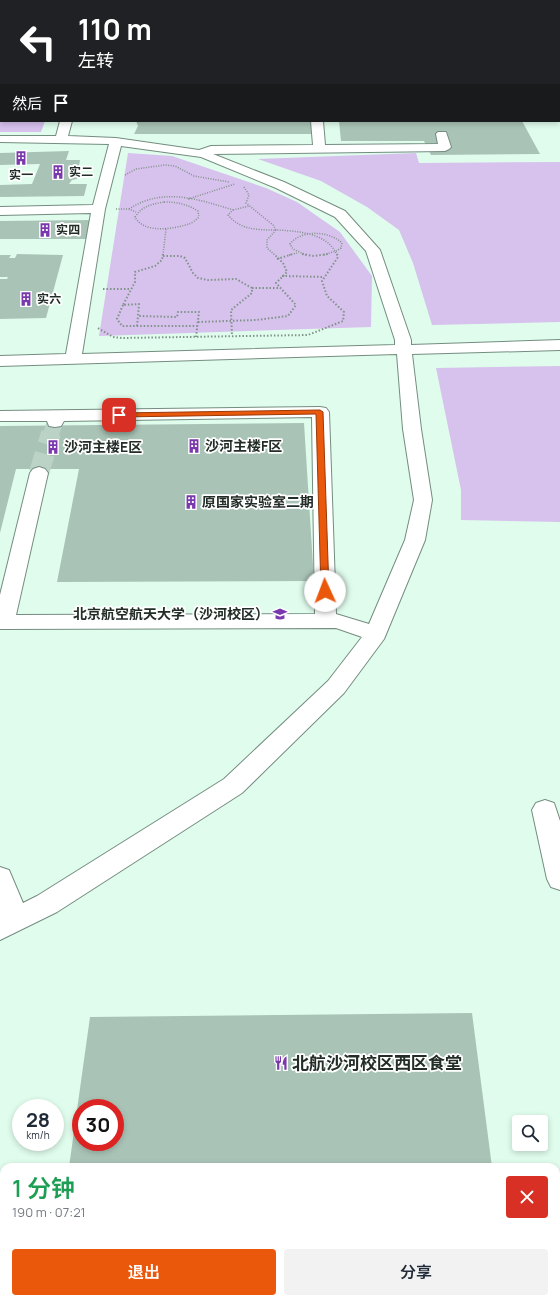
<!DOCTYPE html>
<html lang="zh">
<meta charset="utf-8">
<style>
:root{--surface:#fff;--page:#f2f2f3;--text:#1f2937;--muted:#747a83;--accent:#ea580c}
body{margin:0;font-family:Manrope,"Noto Sans SC",sans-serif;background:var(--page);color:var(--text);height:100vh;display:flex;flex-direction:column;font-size:15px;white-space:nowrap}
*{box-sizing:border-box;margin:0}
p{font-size:13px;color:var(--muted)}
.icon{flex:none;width:22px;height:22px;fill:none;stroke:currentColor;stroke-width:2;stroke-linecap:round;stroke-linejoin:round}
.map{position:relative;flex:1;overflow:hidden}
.drawer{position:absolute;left:0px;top:1163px;width:560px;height:140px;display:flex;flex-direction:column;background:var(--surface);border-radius:12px 12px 0 0;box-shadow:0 2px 6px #0003}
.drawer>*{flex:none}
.hud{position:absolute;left:0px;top:0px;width:560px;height:122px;box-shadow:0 2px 6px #0003;background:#202124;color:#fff;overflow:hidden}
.fabs{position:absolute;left:512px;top:1115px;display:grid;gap:8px}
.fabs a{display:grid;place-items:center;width:36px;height:36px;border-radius:4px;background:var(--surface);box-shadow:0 2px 6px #0003;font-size:20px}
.speed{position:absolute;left:12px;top:1099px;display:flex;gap:8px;font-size:20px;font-weight:700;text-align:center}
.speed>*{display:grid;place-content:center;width:52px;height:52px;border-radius:50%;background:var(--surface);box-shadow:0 2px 6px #0003;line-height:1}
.speed small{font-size:10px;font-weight:400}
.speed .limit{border:6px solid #d22;background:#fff;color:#111}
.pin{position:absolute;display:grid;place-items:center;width:34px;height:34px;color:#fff;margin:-17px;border-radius:8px;box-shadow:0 2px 6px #0006}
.me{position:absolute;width:44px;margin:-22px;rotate:358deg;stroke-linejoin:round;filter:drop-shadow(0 0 3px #0008)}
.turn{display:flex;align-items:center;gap:14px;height:84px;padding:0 12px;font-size:18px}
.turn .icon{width:52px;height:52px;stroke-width:2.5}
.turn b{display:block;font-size:28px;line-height:34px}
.then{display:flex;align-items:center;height:38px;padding:0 12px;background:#0003;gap:8px;font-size:15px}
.round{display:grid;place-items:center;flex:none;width:42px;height:42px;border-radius:4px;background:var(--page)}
.summary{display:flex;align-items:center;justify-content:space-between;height:68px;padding:0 12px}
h1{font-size:24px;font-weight:600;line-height:30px;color:#1e9e55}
.cta{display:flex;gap:8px;margin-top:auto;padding:8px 12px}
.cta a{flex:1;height:46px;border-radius:4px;background:var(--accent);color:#fff;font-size:16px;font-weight:600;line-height:46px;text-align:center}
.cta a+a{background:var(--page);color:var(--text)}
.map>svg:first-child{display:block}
.green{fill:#d7c1ed}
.building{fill:#a9c4b6;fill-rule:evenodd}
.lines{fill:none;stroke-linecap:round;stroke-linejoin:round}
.minor-tunnel-far1{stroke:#bad3c6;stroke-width:16;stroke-dasharray:16 8;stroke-linecap:butt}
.minor-tunnel{stroke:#bad3c6;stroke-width:20;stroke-dasharray:20 10;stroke-linecap:butt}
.minor-casing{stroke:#748d80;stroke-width:2}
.tertiary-casing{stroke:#748d80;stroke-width:2}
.path-far1{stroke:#809389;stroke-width:1.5;stroke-dasharray:1 1.5;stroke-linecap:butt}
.path{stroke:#809389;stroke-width:2;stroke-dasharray:1.5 2;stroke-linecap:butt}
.minor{fill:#fff;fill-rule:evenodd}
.tertiary{fill:#fff;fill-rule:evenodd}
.route{fill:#ea580c;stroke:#983908}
.labels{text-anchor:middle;stroke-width:3.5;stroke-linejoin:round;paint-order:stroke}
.far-poi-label{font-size:12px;font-weight:bold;fill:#232d28;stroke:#fff;text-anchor:start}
.poi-label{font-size:14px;font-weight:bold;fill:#232d28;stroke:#fff;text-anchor:start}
.near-poi-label{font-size:17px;font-weight:bold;fill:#232d28;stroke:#fff;text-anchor:start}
</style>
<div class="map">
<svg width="560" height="1303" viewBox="0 0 560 1303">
<rect width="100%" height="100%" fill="#e0fced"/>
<path class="green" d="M 0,94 L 1,121 L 45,121 L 41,132 L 0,132 Z
M 128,153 L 172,156 L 266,188 L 297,202 L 340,232 L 372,276 L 371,327 L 99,336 Z
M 416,153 L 419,163 L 560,162 L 560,322 L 432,325 L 413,263 L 399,230 L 367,207 L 321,181 L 258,159 Z
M 560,366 L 560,522 L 461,520 L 461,490 L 436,368 Z"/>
<path class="building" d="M 136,121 L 311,121 L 312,134 L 134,134 L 138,126 Z
M 339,121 L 522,121 L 540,154 L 431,155 L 424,141 L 341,141 Z
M 69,151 L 66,160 L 80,160 L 77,179 L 72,180 L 69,184 L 87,184 L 84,196 L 0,197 L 0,185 L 32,184 L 40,164 L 0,165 L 0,153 Z
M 92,220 L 87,239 L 0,239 L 0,221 Z
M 17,254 L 63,255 L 46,318 L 0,319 L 0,279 L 7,279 L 8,277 L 0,277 L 0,255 L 11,255 L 9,258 L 15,258 Z
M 304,423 L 314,581 L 57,582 L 79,469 L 16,469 L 0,533 L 0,426 Z
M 472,1013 L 492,1167 L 69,1167 L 90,1017 ZM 81,1108 L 115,1108 L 115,1142 L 81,1142 Z"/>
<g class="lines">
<path class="minor-tunnel-far1" d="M 51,434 L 55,422"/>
<path class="minor-tunnel" d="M 39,473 L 51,433"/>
<defs>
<path id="minor" d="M 0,88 L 1,88 L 1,94 L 0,94 Z
M 60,121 L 72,121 L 68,136 L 116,138 L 199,150 L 211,146 L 313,145 L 311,121 L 323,121 L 325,145 L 438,144 L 436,134 L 438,132 L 446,132 L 451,147 L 449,149 L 445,151 L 213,154 L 284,182 L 345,211 L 380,250 L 411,340 L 411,345 L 560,340 L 560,350 L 412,354 L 421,429 L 432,500 L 425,540 L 384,639 L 344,693 L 242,793 L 57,912 L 0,940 L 0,867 L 9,870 L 23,903 L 37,896 L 224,779 L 328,681 L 362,637 L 336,628 L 0,629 L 0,595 L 30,473 L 33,469 L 39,467 L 45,469 L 48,473 L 16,615 L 315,614 L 312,417 L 64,421 L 61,426 L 55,427 L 49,426 L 47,421 L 0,421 L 0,411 L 320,407 L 326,408 L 329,412 L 336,614 L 369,624 L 405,540 L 414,500 L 403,429 L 397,354 L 0,366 L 0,356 L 66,354 L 91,213 L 0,215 L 0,207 L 93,205 L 109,144 L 0,142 L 0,136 L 56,136 ZM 121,146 L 201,157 L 276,188 L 335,217 L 366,251 L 395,340 L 395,345 L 82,354 L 105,209 Z
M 545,800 L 554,803 L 560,821 L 560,890 L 551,887 L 547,879 L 532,810 L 536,803 Z
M 556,1260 L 560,1260 L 560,1294 L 556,1294 Z
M 4,1265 L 5,1299 L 0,1300 L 0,1266 Z"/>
<path id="tertiary" d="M 481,0 L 490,0 L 490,1 L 481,1 Z
M 504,0 L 513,0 L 513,1 L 504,1 Z
M 559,55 L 560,55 L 560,62 L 559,62 Z
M 0,57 L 1,57 L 1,63 L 0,63 Z
M 559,79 L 560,79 L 560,87 L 559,87 Z"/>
</defs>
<use href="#minor" class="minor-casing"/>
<use href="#tertiary" class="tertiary-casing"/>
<path class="path-far1" d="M 125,175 L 136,169 L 165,165 L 175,166 L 194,176 L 229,182
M 244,187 L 249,195 L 246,203 L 273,225 L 276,230 C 298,231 328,233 337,255
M 188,199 L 235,184
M 164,202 C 177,202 187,204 198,211 L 199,217 C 196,220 192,223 189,224 C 173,229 144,234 135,217 C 142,206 152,204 164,202 Z
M 116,209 L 129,209 L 136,212
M 129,209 C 162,187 198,199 233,210 L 228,215 C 240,230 258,230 276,230 L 267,240 L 267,248 L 275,255
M 233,210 L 249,206
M 163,255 L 166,229
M 289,255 L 297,253
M 306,255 L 293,249 L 290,244 C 302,229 329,231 342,243 L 341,248 L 336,251 L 323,255"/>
<path class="path" d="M 163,254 L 162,260 L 155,266 L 135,272 L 135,282 L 123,305 L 139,304 L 138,316 L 177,317 L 178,312 L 199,312 L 196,337
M 302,254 L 314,256 L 328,254
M 163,256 L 180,256 L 185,258 L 193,273 L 198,278 L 208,280 L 236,279 L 252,288 L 252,293 L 231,310 L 232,336
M 277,259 L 293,254
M 282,276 L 324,277
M 252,288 L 279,288
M 103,289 L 131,289
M 123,305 L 117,319 L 122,326 L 197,326
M 198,322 L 256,320 L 288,316 L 296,305 L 276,283 L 287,272 L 283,263 L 274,254
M 137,326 L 138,316
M 98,328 L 113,337 L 122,338 L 308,335 L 343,321 L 344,312 L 327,296 L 322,281 L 338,257 L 337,254"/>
<use href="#minor" class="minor"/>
<use href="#tertiary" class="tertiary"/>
</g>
<path class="route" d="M 320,410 L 323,412 L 329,591 L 325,594 L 321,591 L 316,414 L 119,417 L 115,415 L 119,413 Z"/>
<defs>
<symbol id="building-bare" viewBox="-9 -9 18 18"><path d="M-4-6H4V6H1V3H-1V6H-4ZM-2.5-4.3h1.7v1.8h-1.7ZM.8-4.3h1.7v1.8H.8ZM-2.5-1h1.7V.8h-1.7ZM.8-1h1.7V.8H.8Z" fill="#7a38ac" stroke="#fff" stroke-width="2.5" paint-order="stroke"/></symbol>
<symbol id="university-bare" viewBox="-9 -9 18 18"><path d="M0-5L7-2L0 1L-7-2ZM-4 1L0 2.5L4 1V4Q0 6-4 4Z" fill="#7a38ac" stroke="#fff" stroke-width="2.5" paint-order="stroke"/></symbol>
<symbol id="restaurant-bare" viewBox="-9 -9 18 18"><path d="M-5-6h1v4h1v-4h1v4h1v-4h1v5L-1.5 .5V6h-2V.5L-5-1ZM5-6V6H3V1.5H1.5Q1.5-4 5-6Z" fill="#7a38ac" stroke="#fff" stroke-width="2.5" paint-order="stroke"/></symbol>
</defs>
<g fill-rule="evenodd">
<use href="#building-bare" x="11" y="148" width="20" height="20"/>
<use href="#building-bare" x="48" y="162" width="20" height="20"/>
<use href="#building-bare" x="35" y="220" width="20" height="20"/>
<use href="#building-bare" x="16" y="289" width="20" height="20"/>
<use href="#building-bare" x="184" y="436" width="20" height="20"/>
<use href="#building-bare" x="43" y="437" width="20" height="20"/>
<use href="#building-bare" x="181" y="492" width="20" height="20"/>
<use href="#university-bare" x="270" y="604" width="20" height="20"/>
<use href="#restaurant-bare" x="271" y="1053" width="20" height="20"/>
</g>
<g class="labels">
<g class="far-poi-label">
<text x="69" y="176">实二</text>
<text x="21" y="179" text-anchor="middle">实一</text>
<text x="56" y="234">实四</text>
<text x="37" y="303">实六</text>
</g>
<g class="poi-label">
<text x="205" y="451">沙河主楼F区</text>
<text x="64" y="452">沙河主楼E区</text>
<text x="202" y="507">原国家实验室二期</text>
<text x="269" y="619" text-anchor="end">北京航空航天大学（沙河校区）</text>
</g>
<g class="near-poi-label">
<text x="292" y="1069">北航沙河校区西区食堂</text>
</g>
</g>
</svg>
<div class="fabs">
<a><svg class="icon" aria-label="search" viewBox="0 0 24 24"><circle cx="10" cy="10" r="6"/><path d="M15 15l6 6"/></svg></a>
</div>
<div class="speed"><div>28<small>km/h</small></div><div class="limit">30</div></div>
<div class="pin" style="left:119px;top:415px;background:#d93025"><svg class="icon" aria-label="arrive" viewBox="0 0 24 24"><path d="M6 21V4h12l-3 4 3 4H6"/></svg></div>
<svg class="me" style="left:325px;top:591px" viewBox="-20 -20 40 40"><circle r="19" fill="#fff"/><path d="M0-13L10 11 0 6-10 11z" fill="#ea580c"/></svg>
<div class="hud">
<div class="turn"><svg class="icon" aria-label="left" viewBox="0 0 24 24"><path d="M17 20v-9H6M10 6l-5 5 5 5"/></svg><div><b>110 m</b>左转</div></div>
<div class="then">然后<svg class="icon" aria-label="arrive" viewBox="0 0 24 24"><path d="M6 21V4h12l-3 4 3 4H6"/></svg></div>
</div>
<section class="drawer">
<div class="summary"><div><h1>1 分钟</h1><p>190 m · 07:21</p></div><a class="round" style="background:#d93025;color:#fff"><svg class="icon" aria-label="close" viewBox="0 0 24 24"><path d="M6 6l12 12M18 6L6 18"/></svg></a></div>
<div class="cta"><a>退出</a><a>分享</a></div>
</section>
</div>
